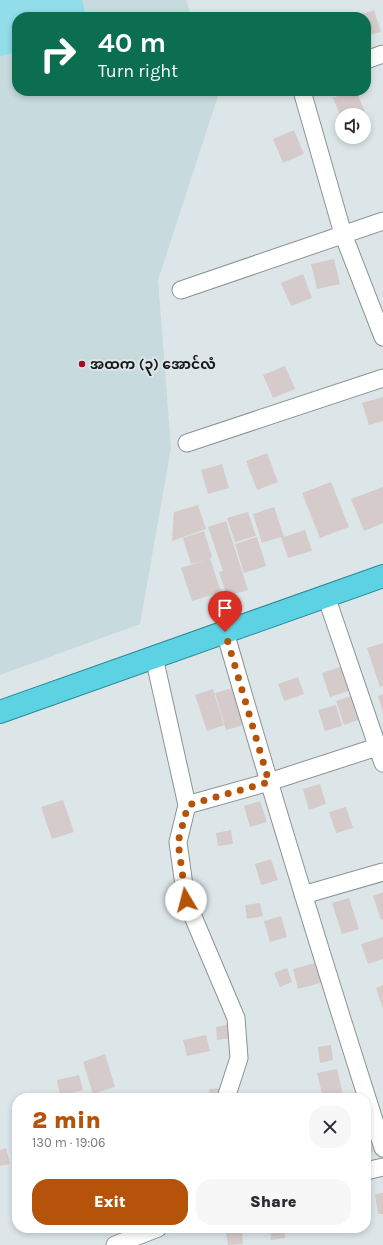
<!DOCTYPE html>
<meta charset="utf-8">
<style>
:root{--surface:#fff;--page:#f7f7f7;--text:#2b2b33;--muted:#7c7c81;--accent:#b45309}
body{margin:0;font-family:Karla,"Noto Sans Myanmar",sans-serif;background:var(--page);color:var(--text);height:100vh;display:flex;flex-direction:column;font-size:15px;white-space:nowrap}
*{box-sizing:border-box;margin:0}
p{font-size:13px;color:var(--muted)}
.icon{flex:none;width:22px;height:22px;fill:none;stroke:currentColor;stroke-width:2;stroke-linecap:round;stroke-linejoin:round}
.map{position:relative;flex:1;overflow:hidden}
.details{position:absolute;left:12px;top:1093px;width:359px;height:140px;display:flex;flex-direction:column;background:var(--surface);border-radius:16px;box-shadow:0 2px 6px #0003}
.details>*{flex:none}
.top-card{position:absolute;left:12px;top:12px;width:359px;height:84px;border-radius:16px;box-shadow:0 2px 6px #0003;background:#0b6e4f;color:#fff;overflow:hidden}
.tools{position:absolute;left:335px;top:108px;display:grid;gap:8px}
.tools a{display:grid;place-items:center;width:36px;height:36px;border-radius:50%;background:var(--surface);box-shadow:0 2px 6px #0003;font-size:20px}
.pin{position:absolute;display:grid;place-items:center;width:34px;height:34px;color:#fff;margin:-41px -17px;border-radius:50% 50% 50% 0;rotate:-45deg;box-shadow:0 0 4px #0007}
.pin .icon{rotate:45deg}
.me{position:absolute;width:44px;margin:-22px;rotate:352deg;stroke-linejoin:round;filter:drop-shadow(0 0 3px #0008)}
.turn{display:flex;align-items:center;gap:14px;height:84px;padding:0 20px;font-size:18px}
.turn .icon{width:52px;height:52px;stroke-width:2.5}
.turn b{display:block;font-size:28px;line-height:34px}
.round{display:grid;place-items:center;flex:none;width:42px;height:42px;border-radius:16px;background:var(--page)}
.head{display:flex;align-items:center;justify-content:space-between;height:68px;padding:0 20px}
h1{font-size:24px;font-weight:800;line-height:30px;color:var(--accent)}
.cta{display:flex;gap:8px;margin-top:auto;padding:8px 20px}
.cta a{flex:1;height:46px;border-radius:16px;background:var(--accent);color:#fff;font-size:16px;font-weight:800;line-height:46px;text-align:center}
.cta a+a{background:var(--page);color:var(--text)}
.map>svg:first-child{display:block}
.built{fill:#c7dadd}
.green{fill:#91dde9}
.building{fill:#d5cbca}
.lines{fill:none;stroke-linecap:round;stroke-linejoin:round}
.minor-casing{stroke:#8b9495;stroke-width:19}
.trunk-casing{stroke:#2a8a98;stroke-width:24}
.minor{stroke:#fff;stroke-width:17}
.trunk{stroke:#5cd2e2;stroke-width:22}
.route{stroke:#b45309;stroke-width:7;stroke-dasharray:0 12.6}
.poi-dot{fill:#a50a23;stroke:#dce6e8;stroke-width:1.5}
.labels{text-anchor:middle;stroke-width:4;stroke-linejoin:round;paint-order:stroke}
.poi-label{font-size:14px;font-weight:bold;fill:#171a1b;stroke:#dce6e8;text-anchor:start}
</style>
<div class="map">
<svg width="383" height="1245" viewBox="0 0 383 1245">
<rect width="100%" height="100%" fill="#dce6e8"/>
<path class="built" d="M 0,0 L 186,0 L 192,17 L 17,17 L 17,91 L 219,91 L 219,93 L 158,280 L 171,448 L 140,624 L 0,675 Z"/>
<path class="green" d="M 0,0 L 82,0 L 86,17 L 17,17 L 17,52 L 0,56 Z"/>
<path class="building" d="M 374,10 L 381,32 L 366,36 L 366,17 L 353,17 Z
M 350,91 L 356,91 L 365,112 L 358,115 L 342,115 L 342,119 L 333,98 Z
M 294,130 L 304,154 L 283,163 L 273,139 Z
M 334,259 L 340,284 L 317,289 L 311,264 Z
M 303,274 L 312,298 L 291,306 L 281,283 Z
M 285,366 L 295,389 L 273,398 L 263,375 Z
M 383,397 L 383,421 L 369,425 L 362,403 Z
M 267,453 L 278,482 L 257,490 L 246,461 Z
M 222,464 L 229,488 L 208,494 L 201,470 Z
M 331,482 L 349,527 L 320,538 L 302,493 Z
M 383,487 L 383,523 L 364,531 L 351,499 Z
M 198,505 L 206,529 L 172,541 L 174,512 Z
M 274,507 L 284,537 L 305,530 L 312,551 L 288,558 L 281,537 L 262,543 L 253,514 Z
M 248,512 L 256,536 L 235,542 L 227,518 Z
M 226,521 L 248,590 L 227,596 L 219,572 L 223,571 L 208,527 Z
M 204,531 L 212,557 L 210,558 L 221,592 L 192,601 L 181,568 L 206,560 L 191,564 L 183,538 Z
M 257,537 L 266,566 L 244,573 L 235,544 Z
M 383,643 L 383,686 L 380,687 L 367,648 Z
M 343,666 L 351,690 L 330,697 L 322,673 Z
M 298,677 L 304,694 L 284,701 L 278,684 Z
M 236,687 L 247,724 L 226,730 L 215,693 Z
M 213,689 L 224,725 L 207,731 L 195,695 Z
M 357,694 L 364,718 L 344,725 L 336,701 Z
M 383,694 L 383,712 L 378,696 Z
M 336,705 L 342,726 L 325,731 L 318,710 Z
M 320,784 L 326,804 L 309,810 L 303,789 Z
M 63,800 L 74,832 L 52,839 L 41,807 Z
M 260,801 L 267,822 L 250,827 L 244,806 Z
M 346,807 L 353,828 L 336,833 L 329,812 Z
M 231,830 L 233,844 L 218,846 L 216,833 Z
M 271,859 L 278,880 L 261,885 L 255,864 Z
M 383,892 L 383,919 L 381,920 L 373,896 Z
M 349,898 L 359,929 L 342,934 L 332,903 Z
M 260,903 L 263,916 L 247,919 L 245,905 Z
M 281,916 L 287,937 L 270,942 L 264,921 Z
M 383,937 L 383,959 L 368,964 L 361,944 Z
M 319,962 L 324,982 L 298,989 L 293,969 Z
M 287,968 L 292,982 L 280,987 L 274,973 Z
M 383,985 L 383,1009 L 376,988 Z
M 230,1024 L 233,1038 L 217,1040 L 216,1027 Z
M 206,1035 L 210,1051 L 187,1056 L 183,1040 Z
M 331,1045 L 333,1060 L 320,1063 L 318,1047 Z
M 105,1054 L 115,1087 L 93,1094 L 83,1062 Z
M 337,1069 L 343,1095 L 323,1098 L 317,1073 Z
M 79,1075 L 83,1090 L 60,1096 L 57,1080 Z
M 222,1088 L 223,1098 L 209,1098 L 209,1089 Z
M 370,1137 L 373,1152 L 366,1153 L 366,1138 Z
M 6,1148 L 10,1164 L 0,1166 L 0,1150 Z
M 383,1193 L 383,1214 L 378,1214 L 375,1194 Z
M 270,1228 L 284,1228 L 285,1238 L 271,1240 Z
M 242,1231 L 243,1244 L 228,1245 L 226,1233 Z"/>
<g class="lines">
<defs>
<path id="minor" d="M 366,60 L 383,54
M 302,91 L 343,234 L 383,337
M 181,290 L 383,221
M 187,443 L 383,378
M 326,596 L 383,763
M 225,632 C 275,805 328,977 383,1148
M 154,657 L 187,805 L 178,842 L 186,900 L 236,1018 L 239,1058 L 226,1098
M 187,805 L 269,782 L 383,745
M 303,895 L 383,872
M 366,1171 L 383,1167
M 115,1245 L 158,1228"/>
<path id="trunk" d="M 0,712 L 383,576"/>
</defs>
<use href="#minor" class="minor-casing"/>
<use href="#trunk" class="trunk-casing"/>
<use href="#minor" class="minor"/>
<use href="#trunk" class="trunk"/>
</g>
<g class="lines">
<path class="route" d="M 186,900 L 178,842 L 188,805 L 269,782 L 225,632"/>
</g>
<circle class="poi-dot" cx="82" cy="364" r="4"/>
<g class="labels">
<g class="poi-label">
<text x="90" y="369">အထက (၃) အောင်လံ</text>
</g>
</g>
</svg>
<div class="tools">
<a><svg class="icon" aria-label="sound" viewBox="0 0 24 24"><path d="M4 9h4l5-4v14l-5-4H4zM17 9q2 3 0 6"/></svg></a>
</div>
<div class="pin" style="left:225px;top:632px;background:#d93025"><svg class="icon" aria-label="arrive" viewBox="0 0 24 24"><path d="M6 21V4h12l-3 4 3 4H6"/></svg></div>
<svg class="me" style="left:186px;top:900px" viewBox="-20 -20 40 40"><circle r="19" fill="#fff"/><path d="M0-13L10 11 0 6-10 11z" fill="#b45309"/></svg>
<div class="top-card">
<div class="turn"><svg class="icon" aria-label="right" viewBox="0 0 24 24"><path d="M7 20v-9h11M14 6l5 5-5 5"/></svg><div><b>40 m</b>Turn right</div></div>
</div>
<section class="details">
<div class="head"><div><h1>2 min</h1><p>130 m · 19:06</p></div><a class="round"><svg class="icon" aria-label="close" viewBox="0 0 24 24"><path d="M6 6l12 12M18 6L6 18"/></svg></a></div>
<div class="cta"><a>Exit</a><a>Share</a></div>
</section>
</div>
